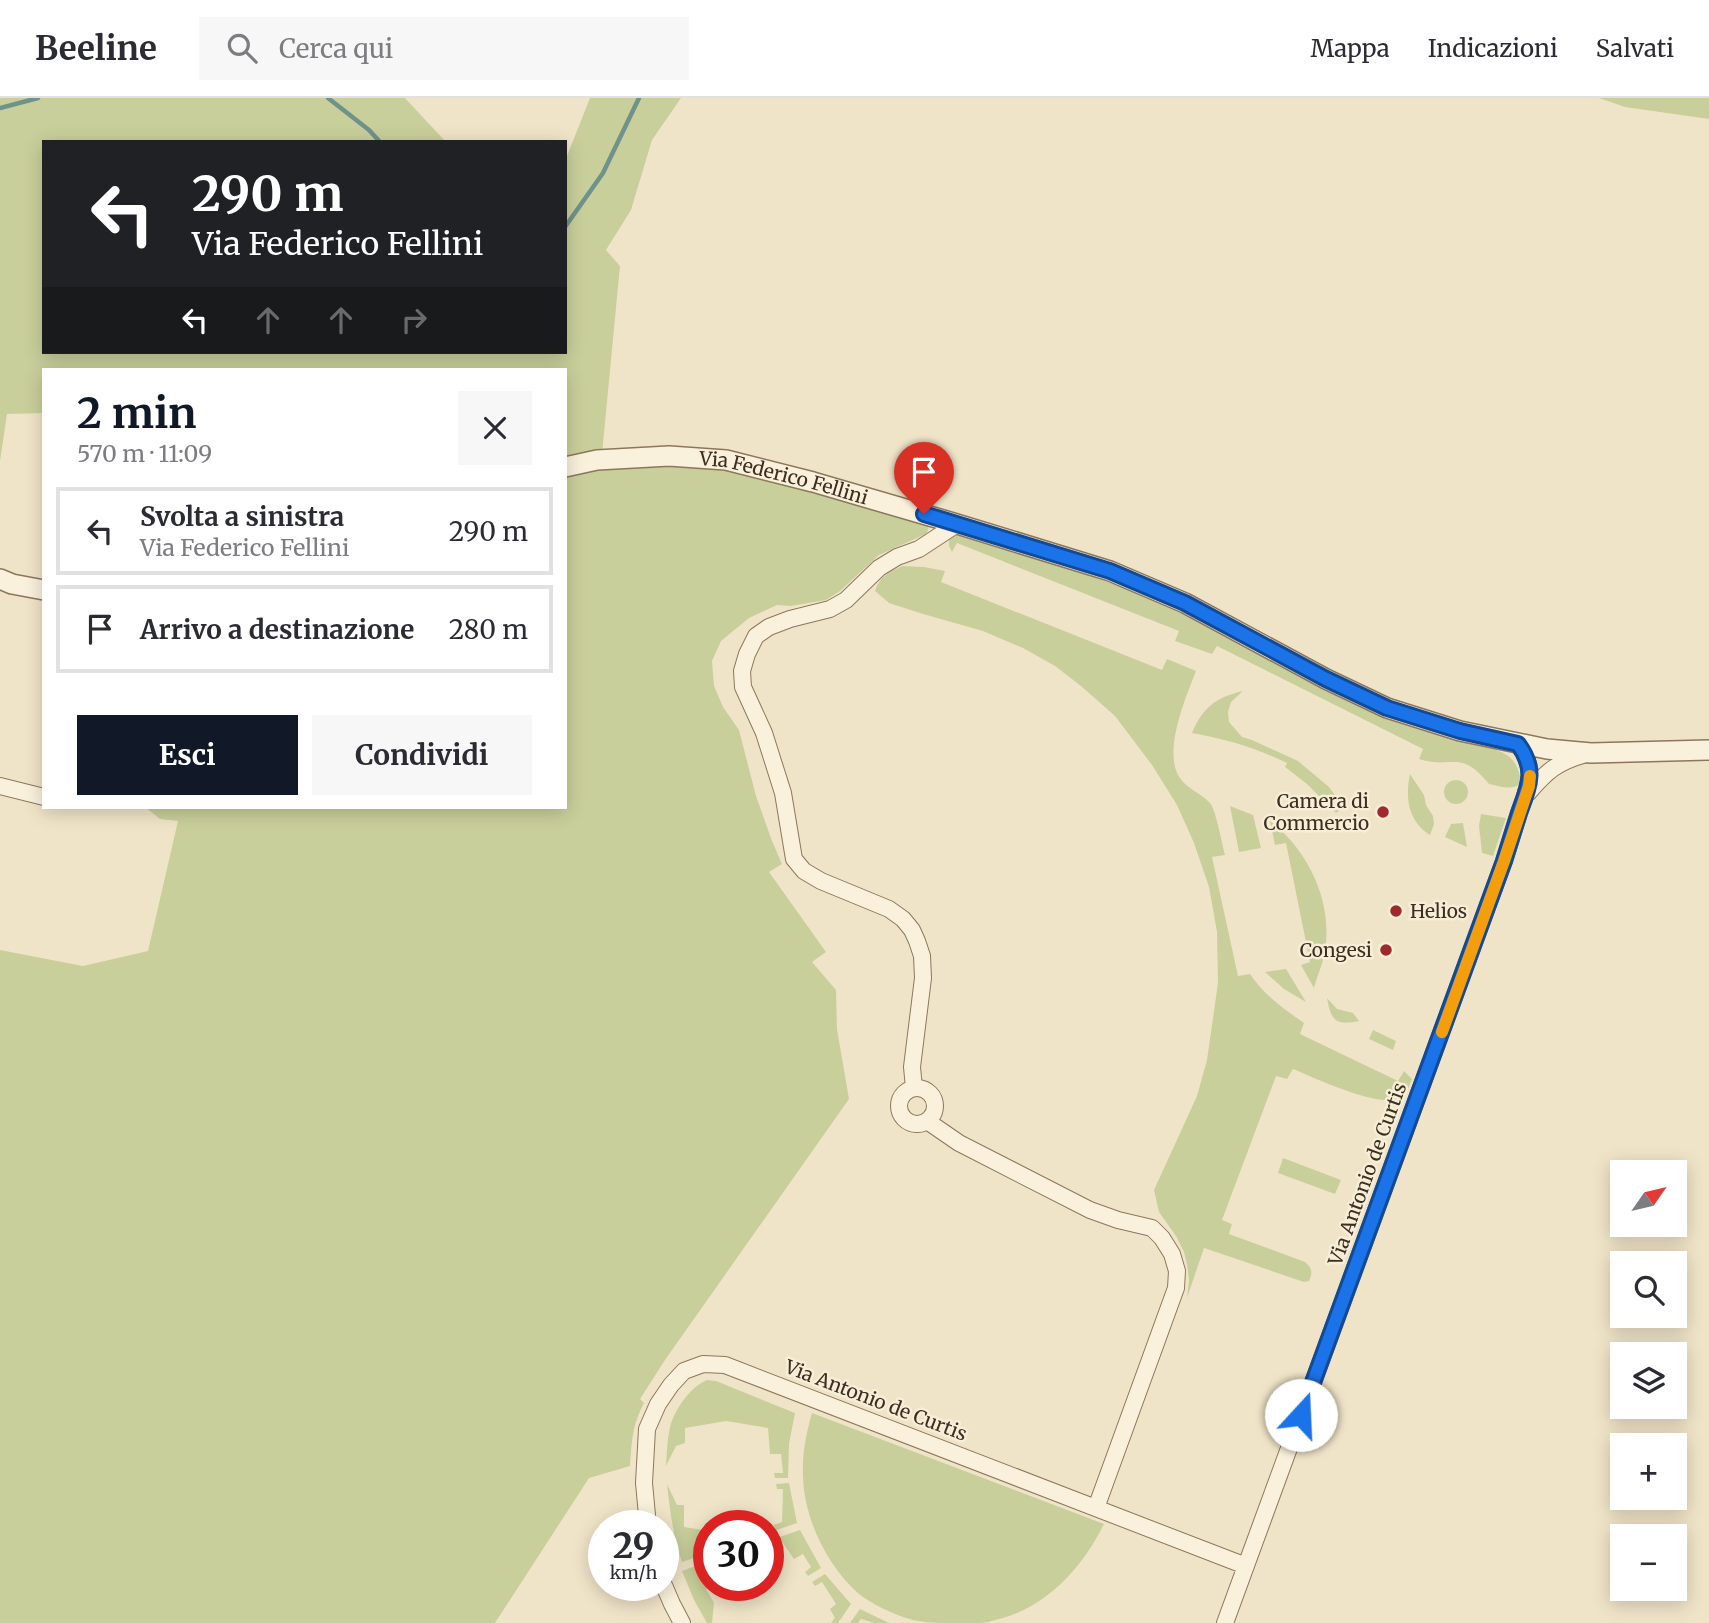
<!DOCTYPE html>
<html lang="it">
<meta charset="utf-8">
<style>
:root{--surface:#fff;--page:#f7f7f7;--text:#2b2b33;--muted:#7c7c81;--line:#e1e1e2;--accent:#111827}
body{margin:0;font-family:Merriweather,serif;background:var(--page);color:var(--text);height:100vh;display:flex;flex-direction:column;font-size:26px;white-space:nowrap}
*{box-sizing:border-box;margin:0}
p{font-size:23px;color:var(--muted)}
.icon{flex:none;width:38px;height:38px;fill:none;stroke:currentColor;stroke-width:2;stroke-linecap:round;stroke-linejoin:round}
.map{position:relative;flex:1;overflow:hidden}
.side{position:absolute;left:42px;top:270px;width:525px;height:441px;display:flex;flex-direction:column;background:var(--surface);border-radius:0px;box-shadow:0 4px 18px #0003}
.side>*{flex:none}
.hud{position:absolute;left:42px;top:42px;width:525px;height:214px;border-radius:0px;box-shadow:0 4px 18px #0003;background:#202124;color:#fff;overflow:hidden}
.needle{width:46px;rotate:56deg}
.fabs{position:absolute;left:1610px;top:1062px;display:grid;gap:14px}
.fabs a{display:grid;place-items:center;width:77px;height:77px;border-radius:0px;background:var(--surface);box-shadow:0 4px 18px #0003;font-size:35px}
.speed{position:absolute;left:588px;top:1412px;display:flex;gap:14px;font-size:35px;font-weight:700;text-align:center}
.speed>*{display:grid;place-content:center;width:91px;height:91px;border-radius:50%;background:var(--surface);box-shadow:0 4px 18px #0003;line-height:1}
.speed small{font-size:18px;font-weight:400}
.speed .limit{border:10px solid #d22;background:#fff;color:#111}
.pin{position:absolute;display:grid;place-items:center;width:60px;height:60px;color:#fff;margin:-72px -30px;border-radius:50% 50% 50% 0;rotate:-45deg;box-shadow:0 0 7px #0007}
.pin .icon{rotate:45deg}
.me{position:absolute;width:77px;margin:-38px;rotate:20deg;stroke-linejoin:round;filter:drop-shadow(0 0 5px #0008)}
.turn{display:flex;align-items:center;gap:24px;height:147px;padding:0 35px;font-size:32px}
.turn .icon{width:91px;height:91px;stroke-width:2.5}
.turn b{display:block;font-size:49px;line-height:60px}
.lanes{display:flex;align-items:center;height:66px;padding:0 35px;background:#0003;justify-content:center;gap:35px;direction:ltr}
.lanes .off{opacity:.35}
.round{display:grid;place-items:center;flex:none;width:74px;height:74px;border-radius:0px;background:var(--page)}
.overview{display:flex;align-items:center;justify-content:space-between;height:119px;padding:0 35px}
h1{font-size:42px;font-weight:700;line-height:52px;color:var(--accent)}
.action{display:flex;gap:14px;margin-top:auto;padding:14px 35px}
.action a{flex:1;height:80px;border-radius:0px;background:var(--accent);color:#fff;font-size:28px;font-weight:700;line-height:80px;text-align:center}
.action a+a{background:var(--page);color:var(--text)}
ul{padding:0;list-style:none}
li{display:flex;align-items:center;gap:21px;height:88px;margin:0 14px 10px;padding:0 21px;border:4px solid var(--line);border-radius:0px}
li div{flex:1}
li b{display:block;font-size:26px}
li em{font-style:normal}
header{display:flex;align-items:center;gap:42px;box-sizing:border-box;height:98px;padding:0 35px;background:var(--surface);border-bottom:2px solid var(--line)}
header strong{font-size:33px}
nav{display:flex;gap:38px;margin-inline-start:auto;font-size:24px}
.search{width:490px;height:63px;background:var(--page);display:flex;align-items:center;gap:18px;box-sizing:border-box;padding:0 24px;border-radius:0px;color:var(--muted);font-size:26px}
.map>svg:first-child{display:block}
.green{fill:#c9cf9b}
.lines{fill:none;stroke-linecap:round;stroke-linejoin:round}
.stream{stroke:#6f938a;stroke-width:4.5}
.minor-casing{stroke:#8d765c;stroke-width:18}
.tertiary-casing{stroke:#8d765c;stroke-width:22}
.minor{stroke:#faf1dc;stroke-width:16}
.tertiary{stroke:#faf1dc;stroke-width:19}
.route-casing{stroke:#114b97;stroke-width:18}
.route{stroke:#1a73e8;stroke-width:12}
.slow{stroke:#f59e0b;stroke-width:12}
.poi-dot{fill:#9e2a2b;stroke:#f7eed8;stroke-width:2.5}
.labels{text-anchor:middle;stroke-width:5;stroke-linejoin:round;paint-order:stroke}
.street-label{font-size:19px;fill:#3d2e20;stroke:#f7eed8}
.poi-label{font-size:19px;fill:#3d2e20;stroke:#f7eed8;text-anchor:end}
</style>
<header>
<strong>Beeline</strong>
<div class="search"><svg class="icon" aria-label="search" viewBox="0 0 24 24"><circle cx="10" cy="10" r="6"/><path d="M15 15l6 6"/></svg>Cerca qui</div>
<nav><a>Mappa</a><a>Indicazioni</a><a>Salvati</a></nav>
</header>
<div class="map">
<svg width="1709" height="1525" viewBox="0 0 1709 1525">
<rect width="100%" height="100%" fill="#f0e4c8"/>
<path class="green" d="M 0,0 L 405,0 L 446,44 L 44,44 L 44,254 L 565,254 L 565,63 L 590,0 L 681,0 L 652,42 L 631,112 L 606,152 L 620,168 L 602,356 L 565,363 L 565,271 L 44,271 L 44,315 L 7,316 L 0,363 Z
M 1599,0 L 1709,0 L 1709,21 L 1625,9 Z
M 675,366 L 725,371 L 927,426 L 929,430 L 926,436 L 879,457 L 840,493 L 826,502 L 791,508 L 777,507 L 749,520 L 721,543 L 712,563 L 714,588 L 723,609 L 739,632 L 756,698 L 772,743 L 782,766 L 769,774 L 826,854 L 812,864 L 836,892 L 837,931 L 849,1001 L 665,1262 L 640,1301 L 644,1305 C 632,1328 632,1342 630,1368 L 589,1380 L 495,1525 L 0,1525 L 0,852 L 83,868 L 148,853 L 178,723 L 160,721 L 145,709 L 565,709 L 565,378 L 603,370 Z
M 962,437 L 972,438 L 1137,494 L 1224,536 L 1482,647 C 1505,655 1517,657 1521,684 C 1513,694 1500,688 1489,686 C 1459,650 1454,672 1419,661 L 1423,651 L 1217,548 L 1212,556 L 1175,543 L 1179,533 L 957,445 L 952,454 L 949,448 L 949,442 L 954,438 Z
M 902,468 L 924,469 L 945,473 L 941,484 L 1162,572 L 1167,561 L 1196,573 C 1186,599 1164,650 1178,677 C 1185,690 1201,695 1210,705 C 1216,712 1222,746 1225,757 L 1212,759 L 1238,878 L 1250,876 C 1264,897 1284,911 1304,925 L 1300,936 L 1398,983 L 1404,973 L 1412,981 C 1409,988 1407,996 1400,1000 C 1380,1011 1315,980 1293,971 L 1287,981 L 1276,978 L 1222,1122 L 1232,1126 L 1229,1136 L 1305,1164 C 1312,1170 1313,1174 1309,1183 L 1304,1184 L 1204,1150 L 1187,1200 L 1189,1182 L 1187,1166 L 1184,1154 L 1176,1138 L 1159,1114 L 1154,1092 L 1197,998 L 1207,962 L 1218,885 L 1217,834 L 1209,789 L 1194,745 L 1177,707 L 1152,667 L 1115,618 L 1081,588 L 1055,568 L 1023,550 L 983,533 L 923,516 L 889,505 L 875,493 C 880,478 889,474 902,468 Z
M 1243,593 L 1231,604 L 1228,614 L 1229,624 L 1242,639 L 1252,642 L 1298,663 L 1329,689 L 1344,709 L 1336,715 L 1307,686 L 1285,669 L 1287,665 C 1256,650 1226,641 1192,635 C 1203,609 1215,600 1243,593 Z
M 1410,676 L 1424,697 L 1426,707 L 1433,718 L 1434,726 L 1430,737 C 1408,723 1405,700 1410,676 Z
M1444 694a12 12 0 1 1 24 0a12 12 0 1 1-24 0Z
M 1230,708 L 1253,717 L 1261,750 L 1239,754 Z
M 1481,716 L 1506,720 L 1493,758 L 1482,755 L 1479,728 Z
M 1270,723 C 1309,753 1333,804 1325,853 C 1323,866 1317,878 1314,890 L 1301,867 L 1310,864 L 1286,745 L 1275,747 Z
M 1463,725 L 1467,749 L 1445,739 L 1451,726 Z
M 1286,871 L 1306,904 L 1284,891 L 1265,874 Z
M 1327,900 L 1337,911 L 1353,915 L 1359,923 C 1335,928 1331,922 1327,900 Z
M 1373,932 L 1396,943 L 1393,952 L 1369,941 Z
M 1283,1060 L 1341,1082 L 1335,1096 L 1278,1075 Z
M 707,1282 L 716,1283 L 795,1315 L 789,1346 L 788,1380 L 775,1380 L 774,1375 L 783,1375 L 781,1356 L 770,1356 L 768,1330 L 726,1323 L 685,1330 L 685,1345 L 676,1348 L 666,1368 C 667,1355 667,1342 670,1329 C 675,1311 690,1289 707,1282 Z
M 812,1315 L 1104,1426 C 1079,1476 1039,1517 981,1525 C 972,1525 963,1525 954,1525 C 938,1525 922,1525 906,1520 C 891,1515 872,1506 859,1496 C 827,1468 804,1421 803,1378 C 802,1356 806,1336 812,1315 Z
M 789,1385 L 797,1425 L 768,1435 L 768,1429 L 782,1424 L 783,1391 L 777,1391 L 776,1386 Z
M 667,1386 L 677,1407 L 684,1407 L 684,1429 L 709,1433 L 709,1455 L 682,1464 C 673,1438 670,1413 667,1386 Z
M 800,1432 L 821,1470 L 808,1478 L 805,1474 L 811,1469 L 803,1456 L 794,1461 L 783,1445 L 768,1447 L 768,1443 Z
M 709,1463 L 709,1488 L 710,1488 L 706,1491 L 714,1505 L 712,1525 L 707,1525 L 694,1502 L 682,1473 Z
M 825,1476 L 851,1506 L 838,1525 L 831,1525 L 835,1520 L 830,1511 L 836,1506 L 822,1484 L 815,1488 L 812,1484 Z
M 860,1511 L 889,1525 L 874,1525 L 861,1521 L 858,1525 L 850,1525 Z"/>
<g class="lines">
<path class="stream" d="M 328,0 L 369,32 L 380,44
M 0,10 L 38,0
M 565,129 L 603,75 L 639,0"/>
<defs>
<path id="minor" d="M 0,688 L 44,699
M 1528,695 C 1547,673 1557,664 1586,656
M 914,990 L 912,969 L 923,880 L 922,858 L 917,843 L 912,832 L 903,821 L 889,811 L 821,783 L 804,773 L 794,761 L 783,695 L 764,635 L 743,589 L 742,573 L 747,556 L 756,538 L 769,529 L 790,521 L 830,511 L 846,502 L 879,470 L 897,459 L 919,451 L 957,426
M899 1008a18 18 0 1 1 36 0a18 18 0 1 1-36 0Z
M 927,1023 L 959,1045 L 1090,1112 L 1118,1122 L 1152,1130 L 1162,1140 L 1172,1156 L 1177,1173 L 1176,1190 L 1096,1410
M 648,1428 L 644,1385 L 647,1331 L 658,1306 L 671,1287 L 684,1273 L 703,1266 L 725,1267 L 1246,1468
M 663,1485 L 672,1506 L 682,1525
M 1225,1525 L 1504,763 C 1509,747 1514,731 1519,715 C 1529,687 1537,672 1518,646"/>
<g id="tertiary">
<path id="s1" d="M 565,369 L 597,362 L 669,358 L 726,362 L 813,384 L 957,426 L 1110,473 L 1185,505 L 1326,581 L 1387,610 L 1460,633 L 1547,651 L 1591,655 L 1709,652"/>
<path d="M 0,481 L 12,486 L 44,492"/>
</g>
</defs>
<use href="#minor" class="minor-casing"/>
<use href="#tertiary" class="tertiary-casing"/>
<use href="#minor" class="minor"/>
<use href="#tertiary" class="tertiary"/>
</g>
<g class="lines">
<defs>
<path id="route" d="M 924,416 L 1110,473 L 1185,505 L 1326,581 L 1387,610 L 1460,633 L 1518,646 C 1537,672 1529,687 1519,715 C 1514,731 1509,747 1504,763 L 1301,1317"/>
</defs>
<use href="#route" class="route-casing"/>
<use href="#route" class="route"/>
<path class="slow" d="M 1442,934 L 1504,763 L 1529,688 L 1530,678"/>
</g>
<g class="poi-dot">
<circle cx="1383" cy="714" r="7"/>
<circle cx="1396" cy="813" r="7"/>
<circle cx="1386" cy="852" r="7"/>
</g>
<g class="labels">
<g class="street-label">
<text dy="7" stroke="none"><textPath href="#s1" startOffset="222">Via Federico Fellini</textPath></text>
<text transform="translate(1367 1076) rotate(-70)" y="7">Via Antonio de Curtis</text>
<text transform="translate(876 1302) rotate(21)" y="7">Via Antonio de Curtis</text>
</g>
<g class="poi-label">
<text x="1369" y="710">Camera di<tspan x="1369" dy="22">Commercio</tspan></text>
<text x="1410" y="820" text-anchor="start">Helios</text>
<text x="1372" y="859">Congesi</text>
</g>
</g>
</svg>
<div class="fabs">
<a><svg class="needle" viewBox="-14 -14 28 28"><path d="M0-13l5 13h-10z" fill="#e53935"/><path d="M0 13l5-13h-10z" fill="#7c7c81"/></svg></a>
<a><svg class="icon" aria-label="search" viewBox="0 0 24 24"><circle cx="10" cy="10" r="6"/><path d="M15 15l6 6"/></svg></a>
<a><svg class="icon" aria-label="layers" viewBox="0 0 24 24"><path d="M12 4l9 5-9 5-9-5zM3 14l9 5 9-5"/></svg></a>
<a>+</a>
<a>−</a>
</div>
<div class="speed"><div>29<small>km/h</small></div><div class="limit">30</div></div>
<div class="pin" style="left:924px;top:416px;background:#d93025"><svg class="icon" aria-label="arrive" viewBox="0 0 24 24"><path d="M6 21V4h12l-3 4 3 4H6"/></svg></div>
<svg class="me" style="left:1301px;top:1317px" viewBox="-20 -20 40 40"><circle r="19" fill="#fff"/><path d="M0-13L10 11 0 6-10 11z" fill="#1a73e8"/></svg>
<div class="hud">
<div class="turn"><svg class="icon" aria-label="left" viewBox="0 0 24 24"><path d="M17 20v-9H6M10 6l-5 5 5 5"/></svg><div><b>290 m</b>Via Federico Fellini</div></div>
<div class="lanes"><svg class="icon" aria-label="left" viewBox="0 0 24 24"><path d="M17 20v-9H6M10 6l-5 5 5 5"/></svg><svg class="icon off" aria-label="ahead" viewBox="0 0 24 24"><path d="M12 20V5M6 11l6-6 6 6"/></svg><svg class="icon off" aria-label="ahead" viewBox="0 0 24 24"><path d="M12 20V5M6 11l6-6 6 6"/></svg><svg class="icon off" aria-label="right" viewBox="0 0 24 24"><path d="M7 20v-9h11M14 6l5 5-5 5"/></svg></div>
</div>
<section class="side">
<div class="overview"><div><h1>2 min</h1><p>570 m · 11:09</p></div><a class="round"><svg class="icon" aria-label="close" viewBox="0 0 24 24"><path d="M6 6l12 12M18 6L6 18"/></svg></a></div>
<ul>
<li><svg class="icon" aria-label="left" viewBox="0 0 24 24"><path d="M17 20v-9H6M10 6l-5 5 5 5"/></svg><div><b>Svolta a sinistra</b><p>Via Federico Fellini</p></div><em>290 m</em></li>
<li><svg class="icon" aria-label="arrive" viewBox="0 0 24 24"><path d="M6 21V4h12l-3 4 3 4H6"/></svg><div><b>Arrivo a destinazione</b></div><em>280 m</em></li>
</ul>
<div class="action"><a>Esci</a><a>Condividi</a></div>
</section>
</div>
